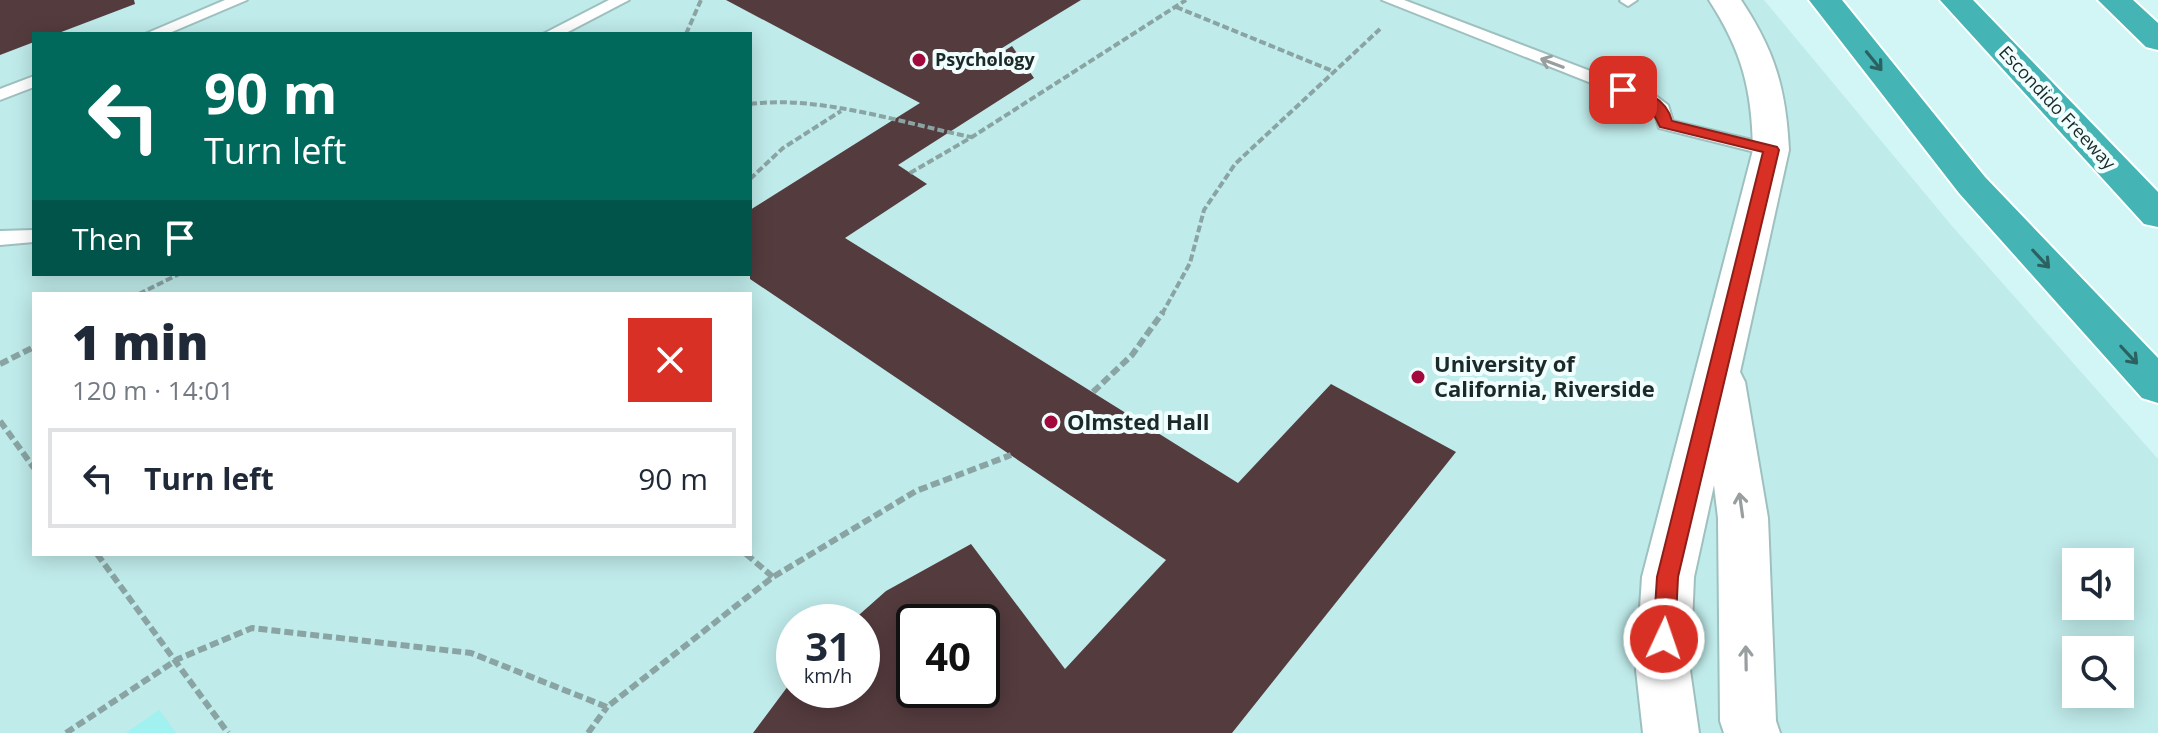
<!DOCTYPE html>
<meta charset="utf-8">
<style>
:root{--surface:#fff;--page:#f2f2f3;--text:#1f2937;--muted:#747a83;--line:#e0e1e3}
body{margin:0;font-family:"Open Sans",sans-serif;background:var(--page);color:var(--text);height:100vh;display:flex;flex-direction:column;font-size:30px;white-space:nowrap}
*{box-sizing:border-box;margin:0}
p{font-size:26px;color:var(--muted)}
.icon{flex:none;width:44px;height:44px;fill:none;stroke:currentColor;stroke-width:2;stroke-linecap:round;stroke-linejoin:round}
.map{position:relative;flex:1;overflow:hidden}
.drawer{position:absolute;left:32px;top:292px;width:720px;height:264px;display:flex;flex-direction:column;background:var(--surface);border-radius:0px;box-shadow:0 4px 20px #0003}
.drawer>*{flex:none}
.banner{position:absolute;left:32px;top:32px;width:720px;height:244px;border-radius:0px;box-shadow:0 4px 20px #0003;background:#00695c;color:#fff;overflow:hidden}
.buttons{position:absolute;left:2062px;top:548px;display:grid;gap:16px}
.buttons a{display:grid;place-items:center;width:72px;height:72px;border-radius:0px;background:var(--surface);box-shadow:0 4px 20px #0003;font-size:40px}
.speed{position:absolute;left:776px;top:604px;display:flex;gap:16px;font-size:40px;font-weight:700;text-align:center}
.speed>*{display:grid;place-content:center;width:104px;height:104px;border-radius:50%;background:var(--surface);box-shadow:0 4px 20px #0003;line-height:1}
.speed small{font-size:20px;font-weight:400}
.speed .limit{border:4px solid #111;border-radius:12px;background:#fff;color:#111}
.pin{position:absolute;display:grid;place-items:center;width:68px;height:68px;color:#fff;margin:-34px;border-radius:16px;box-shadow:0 4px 12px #0006}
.me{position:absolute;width:88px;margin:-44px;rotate:3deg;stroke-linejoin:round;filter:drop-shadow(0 0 6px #0008)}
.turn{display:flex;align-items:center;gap:28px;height:168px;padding:0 40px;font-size:36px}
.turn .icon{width:104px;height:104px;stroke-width:2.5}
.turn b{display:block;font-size:56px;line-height:68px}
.then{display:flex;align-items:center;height:76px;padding:0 40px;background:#0003;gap:16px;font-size:30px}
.round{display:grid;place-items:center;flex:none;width:84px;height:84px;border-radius:0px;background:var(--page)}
.head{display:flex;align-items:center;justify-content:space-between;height:136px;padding:0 40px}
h1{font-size:48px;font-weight:800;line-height:60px}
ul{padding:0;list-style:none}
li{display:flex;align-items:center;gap:24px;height:100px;margin:0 16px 12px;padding:0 24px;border:4px solid var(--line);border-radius:0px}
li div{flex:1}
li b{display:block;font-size:30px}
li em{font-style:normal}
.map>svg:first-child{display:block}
.built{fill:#bfebea;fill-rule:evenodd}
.green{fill:#a0f1f0}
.building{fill:#543b3e;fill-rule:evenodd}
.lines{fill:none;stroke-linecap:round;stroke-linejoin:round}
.service-casing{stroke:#9ec0bf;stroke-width:4}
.tertiary-casing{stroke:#9ec0bf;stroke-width:4}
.motorway-casing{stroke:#fff;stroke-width:4}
.path-far1{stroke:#89a4a3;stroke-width:4;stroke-dasharray:7 3;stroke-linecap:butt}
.path{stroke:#89a4a3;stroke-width:6;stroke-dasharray:9 4;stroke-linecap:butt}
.service{fill:#fff;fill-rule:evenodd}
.tertiary{fill:#fff;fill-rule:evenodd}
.motorway{fill:#45b4b4;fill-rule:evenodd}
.oneway{stroke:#2c6161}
.oneway2{stroke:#999f9f}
.route{fill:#d93025;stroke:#8d1f18;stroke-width:2}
.poi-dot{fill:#a4093d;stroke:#f0fefe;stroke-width:3}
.labels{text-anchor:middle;stroke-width:8;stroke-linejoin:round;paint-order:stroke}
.far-poi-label{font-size:18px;font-weight:bold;fill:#1c2929;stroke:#f0fefe;text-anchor:start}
.far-street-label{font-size:18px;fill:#1c2929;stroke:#f0fefe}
.poi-label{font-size:22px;font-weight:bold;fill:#1c2929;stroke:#f0fefe;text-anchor:start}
</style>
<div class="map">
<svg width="2158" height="733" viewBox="0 0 2158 733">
<rect width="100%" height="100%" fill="#d2f6f5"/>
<path class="built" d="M 0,0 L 1764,0 L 1952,226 L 2158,459 L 2158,733 L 0,733 ZM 34,34 L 750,34 L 750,274 L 34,274 ZM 34,294 L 750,294 L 750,554 L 34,554 ZM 2076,562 L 2120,562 L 2120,606 L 2076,606 ZM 794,622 L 862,622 L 862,690 L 794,690 ZM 914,622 L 982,622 L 982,690 L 914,690 ZM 2076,650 L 2120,650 L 2120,694 L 2076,694 Z"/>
<path class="green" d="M 159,710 L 176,733 L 126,733 Z"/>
<path class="building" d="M 0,0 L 134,0 L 135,4 L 56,34 L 34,34 L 34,42 L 0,55 Z
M 726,0 L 1081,0 L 989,56 L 993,58 L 1012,46 L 1034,78 L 898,165 L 927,184 L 845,238 L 1238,483 L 1331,384 L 1456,452 L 1232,733 L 753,733 L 794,678 L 794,690 L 862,690 L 862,622 L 851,622 L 886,591 L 971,544 L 1065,669 L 1166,560 L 750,279 L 750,210 L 920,103 ZM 914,622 L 982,622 L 982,690 L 914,690 Z"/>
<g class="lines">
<defs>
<path id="service" d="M 225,0 L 247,0 L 167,34 L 145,34 Z
M 609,0 L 629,0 L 564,34 L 543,34 Z
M 1382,0 L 1404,0 L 1656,96 L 1668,105 L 1673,121 L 1777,146 L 1780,150 L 1771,156 L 1659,128 L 1654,111 L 1644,104 Z
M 1637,0 L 1628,6 L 1620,1 L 1621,0 Z
M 34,76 L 34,87 L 0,100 L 0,89 Z
M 34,230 L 34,242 L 0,245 L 0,231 Z"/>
<path id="tertiary" d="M 1709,0 L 1741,0 C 1775,51 1786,89 1789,150 L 1740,372 L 1745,382 L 1768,518 L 1776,721 L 1780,733 L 1724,733 L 1720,721 L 1718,518 L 1714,485 L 1694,577 L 1690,670 L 1699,733 L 1643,733 L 1636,670 L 1642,577 L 1753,150 C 1752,89 1742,51 1709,0 Z"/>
<path id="motorway" d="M 1809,0 L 1842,0 L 1985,177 L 2158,358 L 2158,403 L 2142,398 L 1959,193 Z
M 1940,0 L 1973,0 L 2158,192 L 2158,227 L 2144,224 Z
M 2098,0 L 2133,0 L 2158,23 L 2158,50 L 2146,47 Z"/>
</defs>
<use href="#service" class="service-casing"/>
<use href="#tertiary" class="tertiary-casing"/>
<use href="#motorway" class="motorway-casing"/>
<path class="path-far1" d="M 1176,7 L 1335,72
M 686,34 L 701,0
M 750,104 C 820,95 902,123 971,137
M 910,173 L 972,137 L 1186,0
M 750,179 L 783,148 L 841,111
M 139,294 L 179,274
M 1162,314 L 1190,263 L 1204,210 L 1235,164 L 1380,29"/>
<path class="path" d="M 0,364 L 34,347
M 1093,392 L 1132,355 L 1163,312
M 0,421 L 34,468
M 97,554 L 228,733
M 746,554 L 773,577
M 66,733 L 178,659 L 252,628 L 471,653 L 607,707 L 773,577 L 916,491 L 1011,455
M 588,733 L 607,707"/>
<use href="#service" class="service"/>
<use href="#tertiary" class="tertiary"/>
<use href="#motorway" class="motorway"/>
</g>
<defs><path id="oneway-shaft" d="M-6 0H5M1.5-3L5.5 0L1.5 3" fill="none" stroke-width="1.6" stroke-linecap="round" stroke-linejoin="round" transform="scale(2)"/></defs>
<g class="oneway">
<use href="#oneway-shaft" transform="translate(1874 61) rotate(51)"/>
<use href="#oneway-shaft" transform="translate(2041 259) rotate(47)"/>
<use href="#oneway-shaft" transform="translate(2129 355) rotate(47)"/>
</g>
<g class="oneway2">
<use href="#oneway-shaft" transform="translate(1552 63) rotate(-159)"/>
<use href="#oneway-shaft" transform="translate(1741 505) rotate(-98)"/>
<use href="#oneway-shaft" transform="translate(1746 658) rotate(-91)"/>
</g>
<path class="route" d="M 1623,85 C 1644,91 1666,97 1672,121 L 1777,147 L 1779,150 L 1678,577 L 1675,639 L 1672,646 L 1664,649 L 1657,646 L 1653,639 L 1657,577 L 1763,152 L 1660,127 C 1649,102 1643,102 1618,93 L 1616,90 Z"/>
<g class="poi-dot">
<circle cx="919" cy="60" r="8"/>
<circle cx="1418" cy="377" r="8"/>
<circle cx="1051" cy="422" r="8"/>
</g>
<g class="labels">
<g class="far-poi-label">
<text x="935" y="66">Psychology</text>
</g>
<g class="far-street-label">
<text transform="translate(2057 108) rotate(47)" y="6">Escondido Freeway</text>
</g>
<g class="poi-label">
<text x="1434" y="372">University of<tspan x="1434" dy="25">California, Riverside</tspan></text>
<text x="1067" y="430">Olmsted Hall</text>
</g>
</g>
</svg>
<div class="buttons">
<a><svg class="icon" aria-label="sound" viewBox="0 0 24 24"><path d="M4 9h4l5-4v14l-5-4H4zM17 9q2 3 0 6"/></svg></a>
<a><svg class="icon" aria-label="search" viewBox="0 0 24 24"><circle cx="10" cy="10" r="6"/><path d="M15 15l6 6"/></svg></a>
</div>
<div class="speed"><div>31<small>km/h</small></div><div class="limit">40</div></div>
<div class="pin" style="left:1623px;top:90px;background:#d93025"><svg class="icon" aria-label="arrive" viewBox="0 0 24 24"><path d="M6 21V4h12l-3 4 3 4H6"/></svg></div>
<svg class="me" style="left:1664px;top:639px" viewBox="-20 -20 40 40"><circle r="17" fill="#d93025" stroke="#fff" stroke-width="3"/><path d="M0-11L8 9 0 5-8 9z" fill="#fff"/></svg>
<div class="banner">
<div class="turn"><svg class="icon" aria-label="left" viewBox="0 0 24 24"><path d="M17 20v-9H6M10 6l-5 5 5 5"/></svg><div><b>90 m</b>Turn left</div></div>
<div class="then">Then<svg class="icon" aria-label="arrive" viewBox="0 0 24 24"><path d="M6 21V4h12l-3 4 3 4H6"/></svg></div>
</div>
<section class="drawer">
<div class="head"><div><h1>1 min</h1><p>120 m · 14:01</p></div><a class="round" style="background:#d93025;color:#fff"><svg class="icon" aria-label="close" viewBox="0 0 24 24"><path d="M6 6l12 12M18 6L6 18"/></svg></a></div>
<ul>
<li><svg class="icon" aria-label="left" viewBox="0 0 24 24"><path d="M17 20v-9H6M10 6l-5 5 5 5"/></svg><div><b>Turn left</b></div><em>90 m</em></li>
</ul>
</section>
</div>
